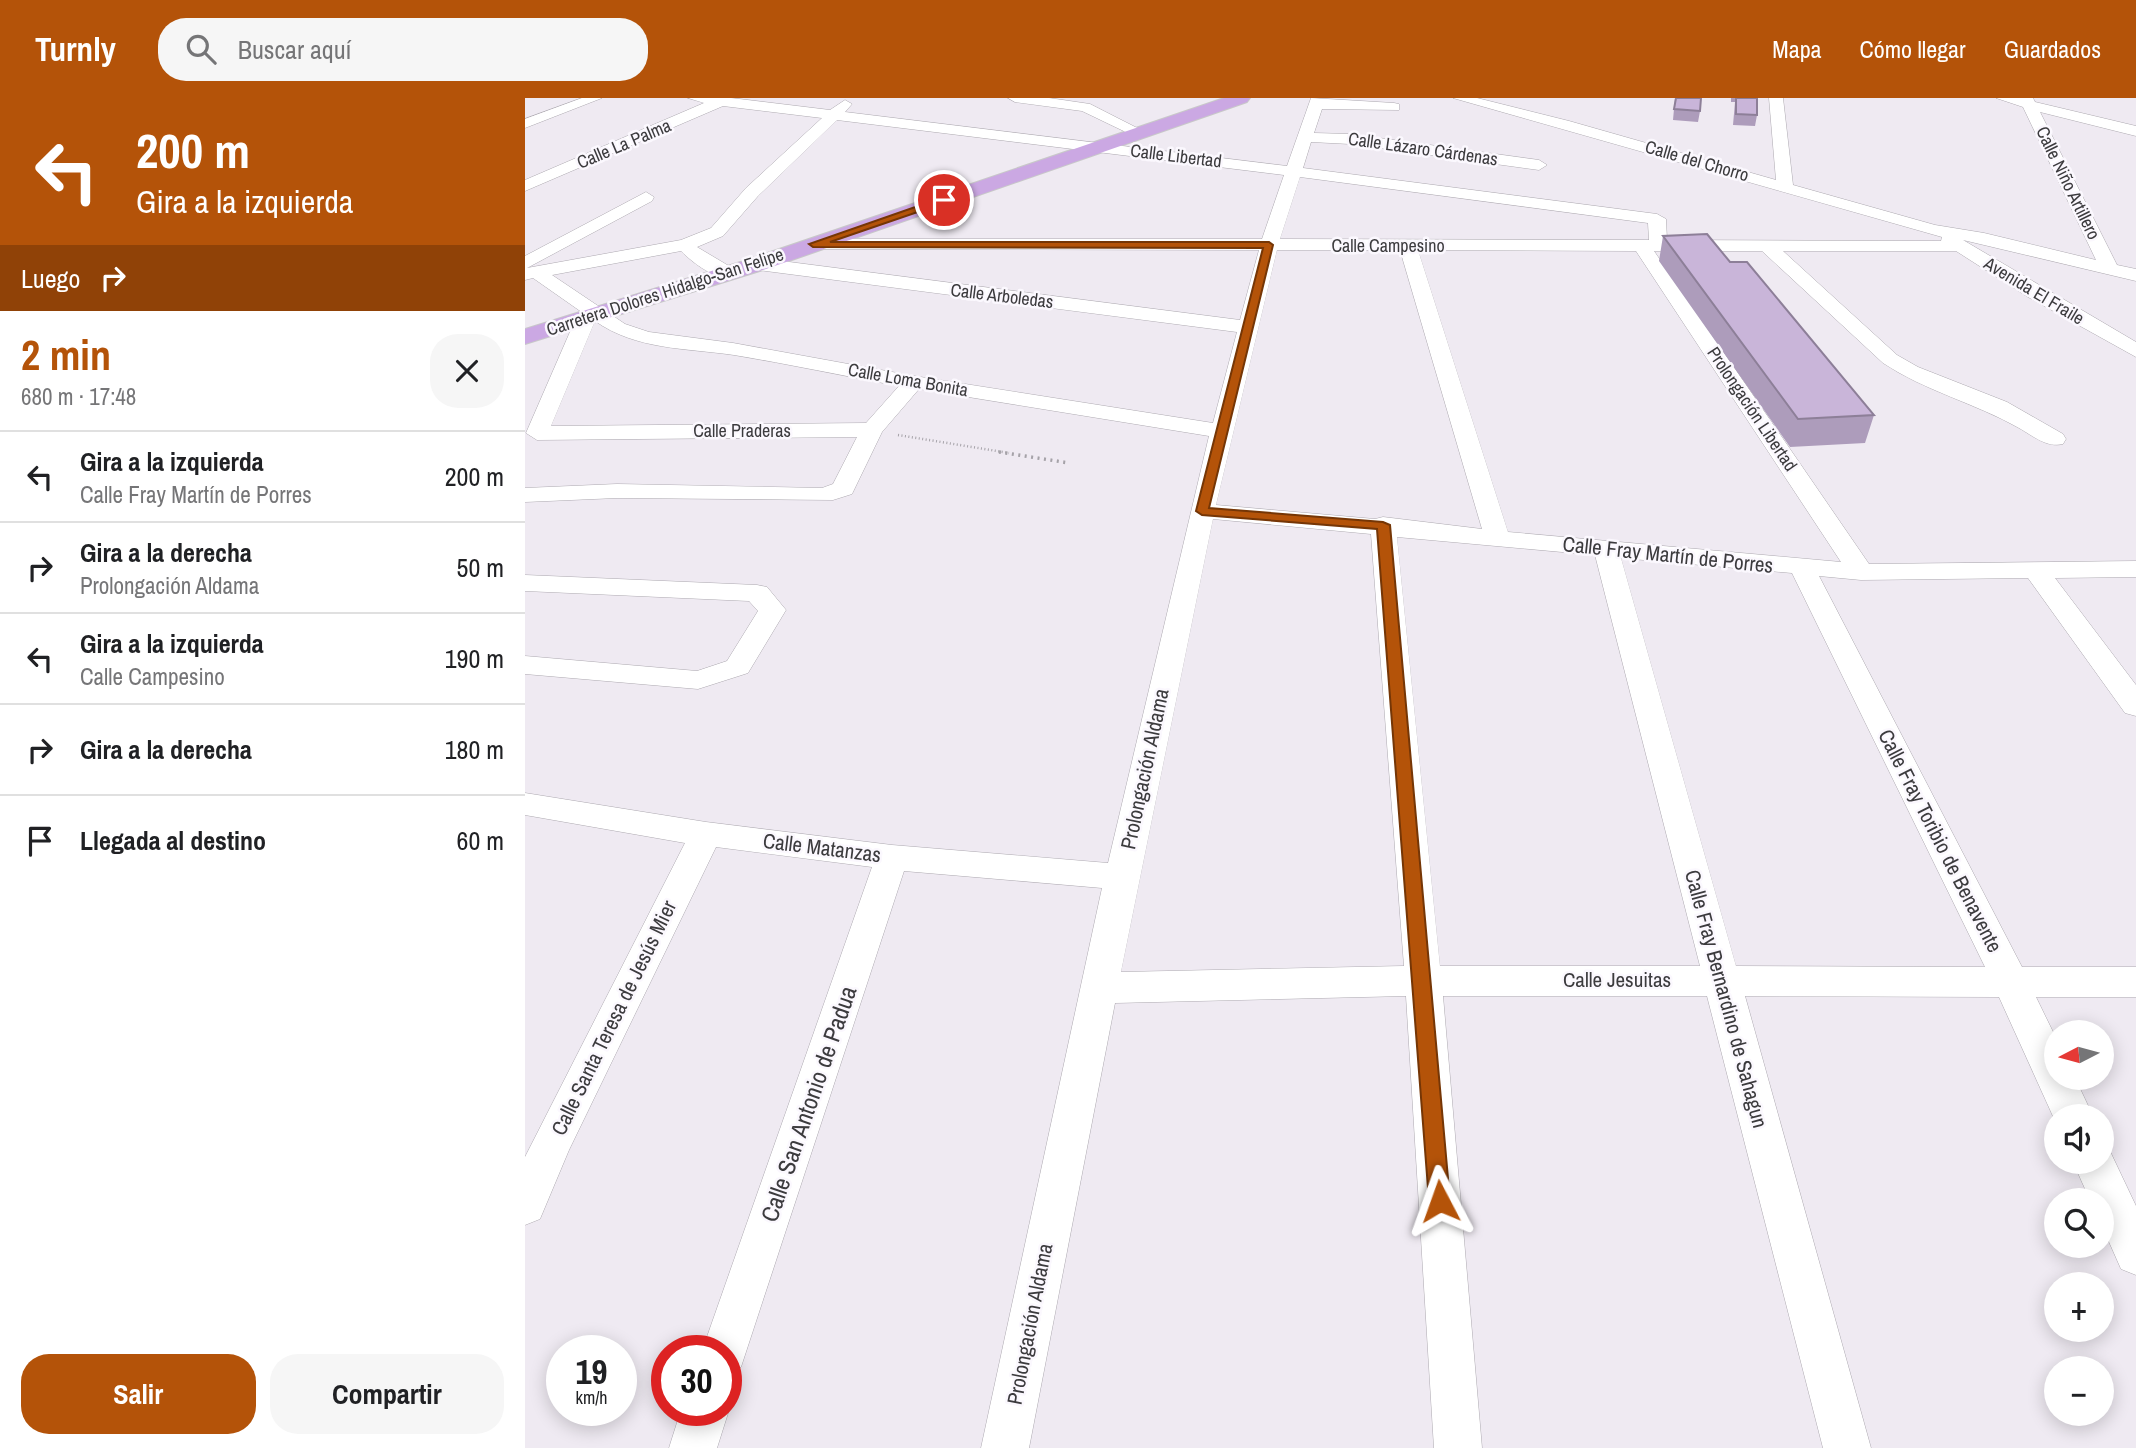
<!DOCTYPE html>
<html lang="es">
<meta charset="utf-8">
<style>
:root{--surface:#fff;--page:#f6f6f6;--text:#202124;--muted:#757577;--line:#e0e0e0;--accent:#b45309}
body{margin:0;font-family:"Archivo Narrow",sans-serif;background:var(--page);color:var(--text);height:100vh;display:flex;flex-direction:column;font-size:26px;white-space:nowrap}
*{box-sizing:border-box;margin:0}
p{font-size:23px;color:var(--muted)}
.icon{flex:none;width:38px;height:38px;fill:none;stroke:currentColor;stroke-width:2;stroke-linecap:round;stroke-linejoin:round}
.map{position:relative;flex:1;overflow:hidden}
.drawer{display:flex;flex-direction:column;background:var(--surface);width:525px}
.drawer>*{flex:none}
.guide{background:#b45309;color:#fff;overflow:hidden}
.needle{width:46px;rotate:264deg}
.tools{position:absolute;left:1519px;top:922px;display:grid;gap:14px}
.tools a{display:grid;place-items:center;width:70px;height:70px;border-radius:50%;background:var(--surface);box-shadow:0 4px 18px #0003;font-size:35px}
.speed{position:absolute;left:21px;top:1237px;display:flex;gap:14px;font-size:35px;font-weight:700;text-align:center}
.speed>*{display:grid;place-content:center;width:91px;height:91px;border-radius:50%;background:var(--surface);box-shadow:0 4px 18px #0003;line-height:1}
.speed small{font-size:18px;font-weight:400}
.speed .limit{border:10px solid #d22;background:#fff;color:#111}
.pin{position:absolute;display:grid;place-items:center;width:60px;height:60px;color:#fff;margin:-30px;border:4px solid #fff;border-radius:50%;box-shadow:0 2px 7px #0007}
.me{position:absolute;width:77px;margin:-38px;rotate:356deg;stroke-linejoin:round;filter:drop-shadow(0 0 5px #0008)}
.turn{display:flex;align-items:center;gap:24px;height:147px;padding:0 21px;font-size:32px}
.turn .icon{width:91px;height:91px;stroke-width:2.5}
.turn b{display:block;font-size:49px;line-height:60px}
.then{display:flex;align-items:center;height:66px;padding:0 21px;background:#0003;gap:14px;font-size:26px}
.round{display:grid;place-items:center;flex:none;width:74px;height:74px;border-radius:28px;background:var(--page)}
.head{display:flex;align-items:center;justify-content:space-between;height:119px;padding:0 21px}
h1{font-size:42px;font-weight:800;line-height:52px;color:var(--accent)}
.action{display:flex;gap:14px;margin-top:auto;padding:14px 21px}
.action a{flex:1;height:80px;border-radius:28px;background:var(--accent);color:#fff;font-size:28px;font-weight:800;line-height:80px;text-align:center}
.action a+a{background:var(--page);color:var(--text)}
ul{padding:0;list-style:none}
li{display:flex;align-items:center;gap:21px;height:91px;padding:0 21px;border-top:2px solid var(--line)}
li div{flex:1}
li b{display:block;font-size:26px}
li em{font-style:normal}
header{display:flex;align-items:center;gap:42px;box-sizing:border-box;height:98px;padding:0 35px;background:var(--accent);color:#fff}
header strong{font-size:33px}
nav{display:flex;gap:38px;margin-inline-start:auto;font-size:24px}
.search{width:490px;height:63px;background:var(--page);display:flex;align-items:center;gap:18px;box-sizing:border-box;padding:0 24px;border-radius:28px;color:var(--muted);font-size:26px}
main{display:flex;flex:1;min-height:0}
.map>svg:first-child{display:block}
.lines{fill:none;stroke-linecap:round;stroke-linejoin:round}
.minor-casing{stroke:#ada9b0;stroke-width:1}
.major-casing{stroke:#c8c8c9;stroke-width:2}
.path-far1{stroke:#a5a2a8;stroke-width:2.5;stroke-dasharray:1 2.5;stroke-linecap:butt}
.path{stroke:#a5a2a8;stroke-width:3.5;stroke-dasharray:2 4.5;stroke-linecap:butt}
.minor{fill:#fff;fill-rule:evenodd}
.major{fill:#cba8e3;fill-rule:evenodd}
.wall{fill:#ad9cbb}
.building{fill:#c9b5d9;stroke:#8d7f98;stroke-width:2}
.route{fill:#b45309;stroke:#753606;stroke-width:2}
.labels{text-anchor:middle;stroke-width:5;stroke-linejoin:round;paint-order:stroke}
.far-street-label{font-size:18px;fill:#3c3b3e;stroke:#fbf8fe}
.street-label{font-size:21px;fill:#3c3b3e;stroke:#fbf8fe}
.near-street-label{font-size:24px;fill:#3c3b3e;stroke:#fbf8fe}
</style>
<header>
<strong>Turnly</strong>
<div class="search"><svg class="icon" aria-label="search" viewBox="0 0 24 24"><circle cx="10" cy="10" r="6"/><path d="M15 15l6 6"/></svg>Buscar aquí</div>
<nav><a>Mapa</a><a>Cómo llegar</a><a>Guardados</a></nav>
</header>
<main>
<section class="drawer">
<div class="guide">
<div class="turn"><svg class="icon" aria-label="left" viewBox="0 0 24 24"><path d="M17 20v-9H6M10 6l-5 5 5 5"/></svg><div><b>200 m</b>Gira a la izquierda</div></div>
<div class="then">Luego<svg class="icon" aria-label="right" viewBox="0 0 24 24"><path d="M7 20v-9h11M14 6l5 5-5 5"/></svg></div>
</div>
<div class="head"><div><h1>2 min</h1><p>680 m · 17:48</p></div><a class="round"><svg class="icon" aria-label="close" viewBox="0 0 24 24"><path d="M6 6l12 12M18 6L6 18"/></svg></a></div>
<ul>
<li><svg class="icon" aria-label="left" viewBox="0 0 24 24"><path d="M17 20v-9H6M10 6l-5 5 5 5"/></svg><div><b>Gira a la izquierda</b><p>Calle Fray Martín de Porres</p></div><em>200 m</em></li>
<li><svg class="icon" aria-label="right" viewBox="0 0 24 24"><path d="M7 20v-9h11M14 6l5 5-5 5"/></svg><div><b>Gira a la derecha</b><p>Prolongación Aldama</p></div><em>50 m</em></li>
<li><svg class="icon" aria-label="left" viewBox="0 0 24 24"><path d="M17 20v-9H6M10 6l-5 5 5 5"/></svg><div><b>Gira a la izquierda</b><p>Calle Campesino</p></div><em>190 m</em></li>
<li><svg class="icon" aria-label="right" viewBox="0 0 24 24"><path d="M7 20v-9h11M14 6l5 5-5 5"/></svg><div><b>Gira a la derecha</b></div><em>180 m</em></li>
<li><svg class="icon" aria-label="arrive" viewBox="0 0 24 24"><path d="M6 21V4h12l-3 4 3 4H6"/></svg><div><b>Llegada al destino</b></div><em>60 m</em></li>
</ul>
<div class="action"><a>Salir</a><a>Compartir</a></div>
</section>
<div class="map">
<svg width="1611" height="1350" viewBox="0 0 1611 1350">
<rect width="100%" height="100%" fill="#efeaf2"/>
<g class="lines">
<defs>
<path id="minor" d="M 57,0 L 77,0 L 0,30 L 0,21 Z
M 163,0 L 206,0 L 305,12 L 320,2 L 327,6 L 320,14 L 762,68 L 786,0 L 869,5 L 874,6 L 874,12 L 797,11 L 789,35 L 825,36 L 1014,62 L 1022,67 L 1014,72 L 825,46 L 786,44 L 778,70 L 1132,116 L 1141,121 L 1142,142 L 1416,143 L 1417,139 L 928,0 L 952,0 L 1044,23 L 1251,82 L 1244,0 L 1258,0 L 1268,87 L 1410,127 L 1459,135 L 1571,162 L 1498,9 L 1471,0 L 1508,0 L 1510,4 L 1611,28 L 1611,38 L 1515,14 L 1592,167 L 1611,171 L 1611,183 L 1438,142 L 1611,244 L 1611,259 L 1503,199 L 1431,153 L 1258,153 L 1372,257 L 1393,269 L 1482,304 L 1538,336 L 1541,341 L 1538,346 C 1522,350 1508,338 1494,330 C 1450,305 1400,293 1358,265 L 1237,153 L 1129,153 L 1344,466 L 1611,463 L 1611,479 L 1530,480 L 1611,587 L 1611,618 L 1600,615 L 1503,480 L 1336,482 L 1294,478 L 1497,869 L 1611,869 L 1611,899 L 1511,899 L 1531,940 L 1531,980 L 1550,980 L 1568,1018 L 1531,1018 L 1531,1025 L 1474,899 L 1220,898 L 1346,1350 L 1298,1350 L 1182,898 L 918,898 L 957,1350 L 909,1350 L 881,898 L 590,905 L 504,1350 L 456,1350 L 577,790 L 379,773 L 216,1269 L 201,1276 L 201,1253 L 177,1253 L 347,769 L 191,749 L 44,1052 L 15,1121 L 0,1127 L 0,1059 L 160,745 L 0,717 L 0,695 L 181,724 L 367,747 L 583,765 L 684,338 L 394,291 L 357,334 L 327,396 L 308,402 L 92,400 L 0,404 L 0,390 L 92,386 L 297,390 L 308,386 L 332,339 L 12,342 L 1,335 L 51,220 L 58,215 L 8,180 L 0,182 L 0,158 L 121,94 L 129,99 L 127,103 L 2,170 L 156,142 L 186,130 L 221,90 L 297,20 L 198,8 L 0,93 L 0,82 L 179,5 ZM 312,22 L 759,77 L 737,141 L 288,141 L 279,146 L 288,151 L 734,152 L 715,222 L 233,160 L 224,166 L 233,172 L 712,234 L 688,325 L 389,278 L 208,245 L 124,234 L 100,226 L 27,177 L 156,153 C 168,165 191,183 209,179 L 211,175 L 209,171 L 172,149 L 198,138 L 233,98 ZM 775,79 L 1123,125 L 1124,142 L 755,141 ZM 752,152 L 875,152 L 957,431 L 858,419 L 850,421 L 691,407 ZM 893,152 L 1111,153 L 1316,464 L 983,434 ZM 70,223 C 111,252 161,250 209,257 C 264,266 319,278 374,288 L 341,325 L 26,328 ZM 688,421 L 846,436 L 879,868 L 596,874 ZM 872,439 L 1070,457 L 1175,868 L 915,868 ZM 1096,460 L 1267,475 L 1460,869 L 1211,868 Z
M 483,0 L 524,0 L 565,6 L 622,35 L 619,38 L 609,38 L 557,13 L 490,4 Z
M 0,477 L 232,487 L 242,489 L 261,512 L 223,575 L 173,591 L 0,576 L 0,558 L 172,573 L 202,563 L 233,513 L 224,503 L 0,493 Z
M 1577,1048 L 1584,1051 L 1611,1108 L 1611,1177 L 1596,1171 L 1577,1128 L 1577,1102 L 1565,1102 L 1548,1064 L 1577,1064 Z
M 201,1306 L 204,1312 L 192,1350 L 144,1350 L 156,1312 L 201,1312 Z"/>
<path id="major" d="M 699,0 L 725,0 L 722,4 L 241,171 L 0,246 L 0,231 L 225,161 Z"/>
</defs>
<use href="#minor" class="minor-casing"/>
<use href="#major" class="major-casing"/>
<path class="path-far1" d="M 373,337 L 484,355"/>
<path class="path" d="M 474,354 L 544,365"/>
<use href="#minor" class="minor"/>
<use href="#major" class="major"/>
</g>
<path class="wall" d="M 1150,0 L 1176,0 L 1175,13 L 1173,24 L 1148,22 Z
M 1206,0 L 1229,0 L 1232,17 L 1230,28 L 1208,27 L 1210,4 L 1206,4 Z
M 1138,138 L 1205,164 L 1349,317 L 1340,345 L 1265,349 L 1134,163 Z"/>
<path class="building" d="M 1151,0 L 1176,0 L 1175,13 L 1149,11 Z
M 1211,0 L 1232,0 L 1232,17 L 1211,16 Z
M 1182,136 L 1205,164 L 1222,164 L 1349,317 L 1273,321 L 1138,138 Z"/>
<path class="route" d="M 419,99 L 422,104 L 305,144 L 744,144 L 748,147 L 684,410 L 858,424 L 865,427 L 925,1103 L 922,1110 L 915,1113 L 907,1110 L 904,1103 L 852,431 L 677,417 L 671,413 L 738,150 L 288,149 L 284,146 Z"/>
<g class="labels">
<g class="far-street-label">
<text transform="translate(99 46) rotate(-23)" y="6">Calle La Palma</text>
<text transform="translate(898 51) rotate(8)" y="6">Calle Lázaro Cárdenas</text>
<text transform="translate(651 58) rotate(7)" y="6">Calle Libertad</text>
<text transform="translate(1172 63) rotate(16)" y="6">Calle del Chorro</text>
<text transform="translate(1543 85) rotate(64)" y="6">Calle Niño Artillero</text>
<text x="863" y="154">Calle Campesino</text>
<text transform="translate(1509 193) rotate(31)" y="6">Avenida El Fraile</text>
<text transform="translate(140 194) rotate(-18)" y="6">Carretera Dolores Hidalgo-San Felipe</text>
<text transform="translate(477 198) rotate(7)" y="6">Calle Arboledas</text>
<text transform="translate(383 282) rotate(10)" y="6">Calle Loma Bonita</text>
<text transform="translate(1227 311) rotate(56)" y="6">Prolongación Libertad</text>
<text x="217" y="339">Calle Praderas</text>
</g>
<g class="street-label">
<text transform="translate(1143 457) rotate(6)" y="7">Calle Fray Martín de Porres</text>
<text transform="translate(620 671) rotate(-78)" y="7">Prolongación Aldama</text>
<text transform="translate(1415 743) rotate(63)" y="7">Calle Fray Toribio de Benavente</text>
<text transform="translate(297 750) rotate(7)" y="7">Calle Matanzas</text>
<text x="1092" y="889">Calle Jesuitas</text>
<text transform="translate(1201 901) rotate(75)" y="7">Calle Fray Bernardino de Sahagun</text>
<text transform="translate(89 920) rotate(-64)" y="7">Calle Santa Teresa de Jesús Mier</text>
<text transform="translate(505 1226) rotate(-79)" y="7">Prolongación Aldama</text>
</g>
<g class="near-street-label">
<text transform="translate(284 1006) rotate(-71)" y="8">Calle San Antonio de Padua</text>
</g>
</g>
</svg>
<div class="tools">
<a><svg class="needle" viewBox="-14 -14 28 28"><path d="M0-13l5 13h-10z" fill="#e53935"/><path d="M0 13l5-13h-10z" fill="#757577"/></svg></a>
<a><svg class="icon" aria-label="sound" viewBox="0 0 24 24"><path d="M4 9h4l5-4v14l-5-4H4zM17 9q2 3 0 6"/></svg></a>
<a><svg class="icon" aria-label="search" viewBox="0 0 24 24"><circle cx="10" cy="10" r="6"/><path d="M15 15l6 6"/></svg></a>
<a>+</a>
<a>−</a>
</div>
<div class="speed"><div>19<small>km/h</small></div><div class="limit">30</div></div>
<div class="pin" style="left:419px;top:102px;background:#d93025"><svg class="icon" aria-label="arrive" viewBox="0 0 24 24"><path d="M6 21V4h12l-3 4 3 4H6"/></svg></div>
<svg class="me" style="left:915px;top:1103px" viewBox="-20 -20 40 40"><path d="M0-17L14 15 0 8-14 15z" fill="#b45309" stroke="#fff" stroke-width="4"/></svg>
</div>
</main>
